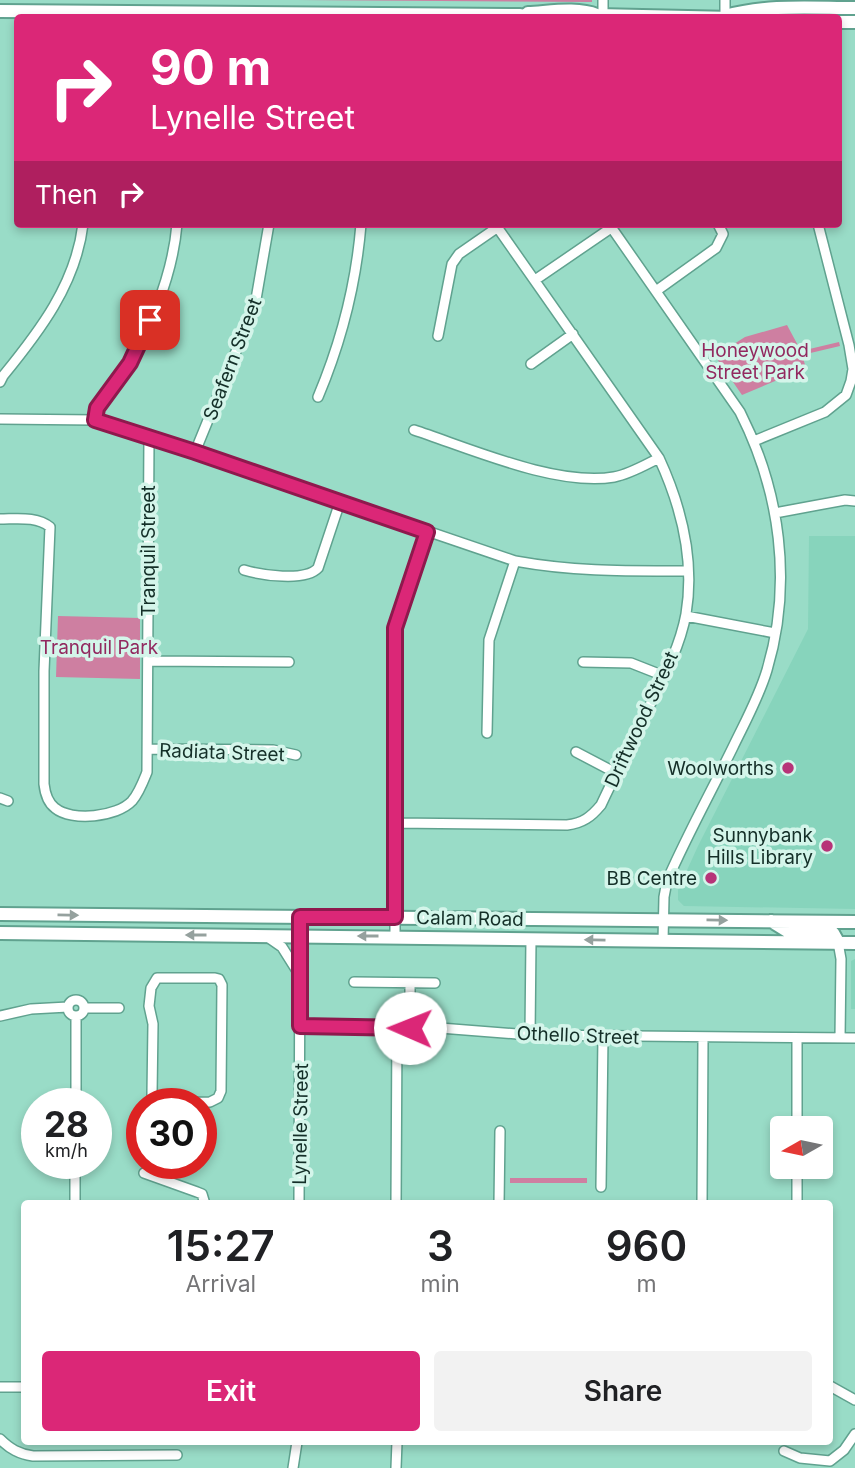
<!DOCTYPE html>
<style>
:root{--surface:#fff;--page:#f2f2f2;--text:#202124;--muted:#757577;--accent:#db2777}
body{margin:0;font-family:Inter,sans-serif;background:var(--page);color:var(--text);height:100vh;display:flex;flex-direction:column;font-size:26px;white-space:nowrap}
*{box-sizing:border-box;margin:0}
p{font-size:23px;color:var(--muted)}
.icon{flex:none;width:38px;height:38px;fill:none;stroke:currentColor;stroke-width:2;stroke-linecap:round;stroke-linejoin:round}
.map{position:relative;flex:1;overflow:hidden}
.panel{position:absolute;left:21px;top:1200px;width:812px;height:245px;display:flex;flex-direction:column;background:var(--surface);border-radius:7px;box-shadow:0 4px 10px #0003}
.panel>*{flex:none}
.hud{position:absolute;left:14px;top:14px;width:828px;height:214px;border-radius:7px;box-shadow:0 4px 10px #0003;background:#db2777;color:#fff;overflow:hidden}
.needle{width:46px;rotate:261deg}
.buttons{position:absolute;left:770px;top:1116px;display:grid;gap:14px}
.buttons a{display:grid;place-items:center;width:63px;height:63px;border-radius:7px;background:var(--surface);box-shadow:0 4px 10px #0003;font-size:35px}
.speed{position:absolute;left:21px;top:1088px;display:flex;gap:14px;font-size:35px;font-weight:700;text-align:center}
.speed>*{display:grid;place-content:center;width:91px;height:91px;border-radius:50%;background:var(--surface);box-shadow:0 4px 10px #0003;line-height:1}
.speed small{font-size:18px;font-weight:400}
.speed .limit{border:10px solid #d22;background:#fff;color:#111}
.pin{position:absolute;display:grid;place-items:center;width:60px;height:60px;color:#fff;margin:-30px;border-radius:14px;box-shadow:0 4px 10px #0006}
.me{position:absolute;width:77px;margin:-38px;rotate:271deg;stroke-linejoin:round;filter:drop-shadow(0 0 5px #0008)}
.turn{display:flex;align-items:center;gap:24px;height:147px;padding:0 21px;font-size:32px}
.turn .icon{width:91px;height:91px;stroke-width:2.5}
.turn b{display:block;font-size:49px;line-height:60px}
.then{display:flex;align-items:center;height:66px;padding:0 21px;background:#0003;gap:14px;font-size:26px}
.eta{display:flex;justify-content:space-evenly;align-items:center;height:119px;text-align:center}
.eta b{font-size:42px;font-weight:600;line-height:49px}
.action{display:flex;gap:14px;margin-top:auto;padding:14px 21px}
.action a{flex:1;height:80px;border-radius:7px;background:var(--accent);color:#fff;font-size:28px;font-weight:600;line-height:80px;text-align:center}
.action a+a{background:var(--page);color:var(--text)}
.map>svg:first-child{display:block}
.built{fill:#87d4bc}
.green{fill:#ce7fa1}
.lines{fill:none;stroke-linecap:round;stroke-linejoin:round}
.minor-casing{stroke:#60a28f;stroke-width:12}
.major-casing{stroke:#60a28f;stroke-width:16}
.minor{stroke:#fff;stroke-width:9}
.major{stroke:#fff;stroke-width:12}
.oneway{fill:#95a19e}
.route-casing{stroke:#8e194d;stroke-width:18}
.route{stroke:#db2777;stroke-width:12}
.poi-dot{fill:#b73378;stroke:#d4f5ea;stroke-width:2.5}
.labels{text-anchor:middle;stroke-width:7;stroke-linejoin:round;paint-order:stroke}
.park-label{font-size:19px;fill:#92295f;stroke:#d4f5ea}
.street-label{font-size:19px;fill:#142f28;stroke:#d4f5ea}
.poi-label{font-size:19px;fill:#142f28;stroke:#d4f5ea;text-anchor:end}
</style>
<div class="map">
<svg width="855" height="1468" viewBox="0 0 855 1468">
<rect width="100%" height="100%" fill="#99dcc7"/>
<path class="built" d="M 809,536 L 855,536 L 855,909 L 684,906 L 678,900 L 678,890 L 698,846 L 808,629 Z
M 855,959 L 855,1009 L 851,1009 L 851,961 Z"/>
<path class="green" d="M 298,0 L 592,0 L 592,2 Z
M 787,325 L 801,351 L 839,342 L 840,346 L 802,355 L 806,368 L 742,395 L 715,356 L 745,337 Z
M 58,616 L 140,618 L 140,679 L 56,677 Z
M 510,1178 L 587,1178 L 587,1183 L 510,1183 Z"/>
<g class="lines">
<defs>
<path id="minor" d="M 603,16 L 603,0
M 725,16 L 725,0
M 609,224 L 740,412 C 780,491 793,583 767,670 C 759,697 745,722 733,747 C 711,792 687,835 667,881 L 664,897 L 663,941
M 535,280 L 611,228
M 656,291 L 716,248 L 723,234 L 718,224
M 438,336 L 452,264 L 459,254 L 498,227
M 531,364 L 573,334
M 0,382 L 3,376 C 39,332 76,284 83,224
M 318,397 C 342,340 356,286 361,224
M 0,419 L 95,420 L 195,452 L 515,561 C 576,572 627,571 688,571
M 95,420 C 98,397 120,381 131,361 C 154,319 173,272 177,224
M 414,430 C 469,448 557,487 614,477 C 630,474 645,465 659,458
M 754,441 L 825,412 L 846,395 L 851,381 L 853,369 L 849,345 L 818,224
M 195,452 L 255,305 L 269,224
M 775,513 L 845,500 L 855,501
M 0,519 C 17,519 37,516 50,527 L 44,671 L 44,784 C 45,793 47,802 55,808 C 72,822 117,817 132,801 C 139,793 143,782 147,772 L 149,436
M 244,570 C 261,575 305,582 318,568 L 340,502
M 686,616 L 775,633
M 148,661 L 289,662
M 583,662 L 631,663 L 664,676
M 487,733 L 489,640 L 515,561
M 148,749 L 273,750 L 296,755
M 576,752 L 616,773
M 0,798 L 8,801
M 394,823 L 567,825 C 583,823 591,817 601,805 C 616,773 632,741 648,709 C 663,679 680,647 686,614 C 695,560 682,508 659,458 L 495,224
M 395,936 L 395,628 L 427,532
M 269,938 L 282,947 L 299,974
M 838,942 L 841,959 L 840,1038
M 157,978 L 215,978 L 219,979 L 222,985 L 221,1091 L 218,1098 L 210,1102 L 161,1103 L 154,1100 L 152,1094 L 153,1024 L 149,1006 L 151,988 Z
M 354,982 L 435,983
M68 1008a8 8 0 1 1 16 0a8 8 0 1 1-16 0Z
M 84,1008 L 119,1008
M 0,1016 L 31,1009 L 68,1007
M 300,1026 L 440,1028 L 530,1035 L 855,1038
M 410,1028 L 410,983
M 530,1035 L 531,939
M 76,1104 L 76,1016
M 797,1129 L 797,1038
M 144,1173 L 197,1192 L 202,1194 L 205,1204
M 601,1187 L 603,1037
M 75,1204 L 75,1164
M 299,1204 L 300,917
M 396,1204 L 397,1027
M 499,1204 L 500,1131
M 702,1204 L 703,1038
M 797,1204 L 797,1167
M 830,1386 L 855,1400
M 0,1387 L 24,1387
M 0,1439 C 10,1449 19,1454 33,1456 L 177,1455
M 784,1451 L 800,1458 L 830,1461 L 844,1450 L 855,1434
M 293,1468 L 297,1442
M 396,1468 L 397,1442"/>
<path id="major" d="M 0,11 L 519,15 L 537,18
M 528,13 C 550,12 577,7 597,15
M 725,16 C 768,4 812,8 855,8
M 593,18 L 597,15 L 733,18
M 838,22 L 855,22
M 0,914 L 855,922
M 771,921 L 787,931 L 833,933 L 838,942
M 0,933 L 855,943"/>
</defs>
<use href="#minor" class="minor-casing"/>
<use href="#major" class="major-casing"/>
<use href="#minor" class="minor"/>
<use href="#major" class="major"/>
</g>
<defs><path id="oneway-solid" d="M-6-.8H1V-3.2L6.5 0L1 3.2V.8H-6Z" transform="scale(1.75)"/></defs>
<g class="oneway">
<use href="#oneway-solid" transform="translate(68 915) rotate(1)"/>
<use href="#oneway-solid" transform="translate(717 920) rotate(1)"/>
<use href="#oneway-solid" transform="translate(196 935) rotate(-180)"/>
<use href="#oneway-solid" transform="translate(368 936) rotate(180)"/>
<use href="#oneway-solid" transform="translate(595 940) rotate(-179)"/>
</g>
<g class="lines">
<defs>
<path id="route" d="M 150,320 L 130,363 L 97,408 L 95,420 L 195,452 L 427,532 L 395,628 L 395,917 L 300,917 L 300,1026 L 410,1028"/>
</defs>
<use href="#route" class="route-casing"/>
<use href="#route" class="route"/>
</g>
<g class="poi-dot">
<circle cx="788" cy="768" r="7"/>
<circle cx="827" cy="846" r="7"/>
<circle cx="711" cy="878" r="7"/>
</g>
<g class="labels">
<g class="park-label">
<text x="755" y="357">Honeywood<tspan x="755" dy="22">Street Park</tspan></text>
<text x="99" y="654">Tranquil Park</text>
</g>
<g class="street-label">
<text transform="translate(232 359) rotate(-69)" y="7">Seafern Street</text>
<text transform="translate(148 551) rotate(-90)" y="7">Tranquil Street</text>
<text transform="translate(641 719) rotate(-65)" y="7">Driftwood Street</text>
<text transform="translate(222 752) rotate(2)" y="7">Radiata Street</text>
<text transform="translate(470 918) rotate(1)" y="7">Calam Road</text>
<text transform="translate(578 1035) rotate(2)" y="7">Othello Street</text>
<text transform="translate(300 1124) rotate(-89)" y="7">Lynelle Street</text>
</g>
<g class="poi-label">
<text x="774" y="775">Woolworths</text>
<text x="813" y="842">Sunnybank<tspan x="813" dy="22">Hills Library</tspan></text>
<text x="697" y="885">BB Centre</text>
</g>
</g>
</svg>
<div class="buttons">
<a><svg class="needle" viewBox="-14 -14 28 28"><path d="M0-13l5 13h-10z" fill="#e53935"/><path d="M0 13l5-13h-10z" fill="#757577"/></svg></a>
</div>
<div class="speed"><div>28<small>km/h</small></div><div class="limit">30</div></div>
<div class="pin" style="left:150px;top:320px;background:#d93025"><svg class="icon" aria-label="arrive" viewBox="0 0 24 24"><path d="M6 21V4h12l-3 4 3 4H6"/></svg></div>
<svg class="me" style="left:410px;top:1028px" viewBox="-20 -20 40 40"><circle r="19" fill="#fff"/><path d="M0-13L10 11 0 6-10 11z" fill="#db2777"/></svg>
<div class="hud">
<div class="turn"><svg class="icon" aria-label="right" viewBox="0 0 24 24"><path d="M7 20v-9h11M14 6l5 5-5 5"/></svg><div><b>90 m</b>Lynelle Street</div></div>
<div class="then">Then<svg class="icon" aria-label="right" viewBox="0 0 24 24"><path d="M7 20v-9h11M14 6l5 5-5 5"/></svg></div>
</div>
<section class="panel">
<div class="eta">
<div><b>15:27</b><p>Arrival</p></div>
<div><b>3</b><p>min</p></div>
<div><b>960</b><p>m</p></div>
</div>
<div class="action"><a>Exit</a><a>Share</a></div>
</section>
</div>
